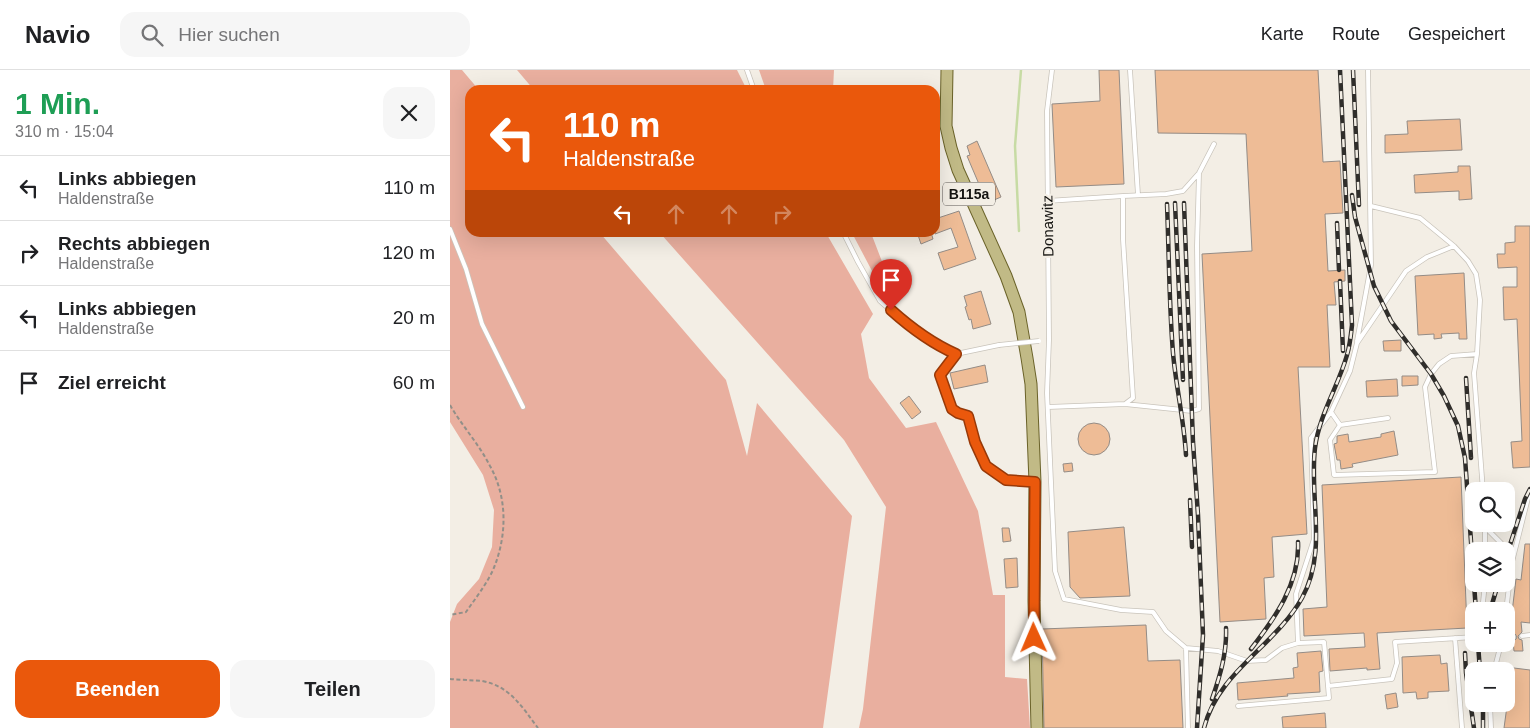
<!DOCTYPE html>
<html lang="de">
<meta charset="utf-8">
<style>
:root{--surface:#fff;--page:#f6f6f6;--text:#202124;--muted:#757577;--line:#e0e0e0;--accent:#ea580c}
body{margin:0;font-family:Arial,sans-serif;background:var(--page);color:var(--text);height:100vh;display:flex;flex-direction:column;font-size:19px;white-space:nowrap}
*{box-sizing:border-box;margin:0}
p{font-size:16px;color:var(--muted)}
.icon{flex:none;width:28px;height:28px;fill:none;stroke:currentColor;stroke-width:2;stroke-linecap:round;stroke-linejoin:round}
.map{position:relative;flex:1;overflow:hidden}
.sheet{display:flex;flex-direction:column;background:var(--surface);width:450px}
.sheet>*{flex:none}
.banner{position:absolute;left:15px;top:15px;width:475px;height:152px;border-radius:15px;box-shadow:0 5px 20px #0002;background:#ea580c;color:#fff;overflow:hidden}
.buttons{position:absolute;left:1015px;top:412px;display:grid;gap:10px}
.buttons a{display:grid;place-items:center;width:50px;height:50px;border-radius:10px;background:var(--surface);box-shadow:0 5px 20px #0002;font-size:25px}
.pin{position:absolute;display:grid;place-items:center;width:42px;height:42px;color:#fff;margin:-51px -21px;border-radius:50% 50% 50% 0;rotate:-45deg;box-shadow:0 0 5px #0007}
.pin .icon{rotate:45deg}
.me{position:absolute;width:55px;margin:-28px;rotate:359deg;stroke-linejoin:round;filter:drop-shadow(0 0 4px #0008)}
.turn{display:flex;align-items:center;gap:18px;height:105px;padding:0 15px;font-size:22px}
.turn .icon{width:65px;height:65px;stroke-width:2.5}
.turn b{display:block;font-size:35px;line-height:42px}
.lanes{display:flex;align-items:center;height:48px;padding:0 15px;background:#0003;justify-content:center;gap:25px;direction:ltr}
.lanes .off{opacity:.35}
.round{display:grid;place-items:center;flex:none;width:52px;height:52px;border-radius:15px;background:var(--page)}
.headline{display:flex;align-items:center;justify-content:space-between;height:85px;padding:0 15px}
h1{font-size:30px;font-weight:800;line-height:38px;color:#1e9e55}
.cta{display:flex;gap:10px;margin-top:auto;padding:10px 15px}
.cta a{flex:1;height:58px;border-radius:15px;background:var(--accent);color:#fff;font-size:20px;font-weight:800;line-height:58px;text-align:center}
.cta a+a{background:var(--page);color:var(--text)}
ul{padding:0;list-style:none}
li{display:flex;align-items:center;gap:15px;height:65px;padding:0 15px;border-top:1px solid var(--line)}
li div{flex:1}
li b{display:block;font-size:19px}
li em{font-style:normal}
header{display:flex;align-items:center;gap:30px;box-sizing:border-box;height:70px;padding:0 25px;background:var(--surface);border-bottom:1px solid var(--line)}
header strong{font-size:24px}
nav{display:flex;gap:28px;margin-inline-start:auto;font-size:18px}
.search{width:350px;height:45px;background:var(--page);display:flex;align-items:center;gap:12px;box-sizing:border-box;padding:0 18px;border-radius:15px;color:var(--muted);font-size:19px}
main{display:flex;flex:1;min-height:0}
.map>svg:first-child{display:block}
.green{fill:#e9af9f}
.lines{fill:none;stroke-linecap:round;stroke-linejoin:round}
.stream{stroke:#c7dba4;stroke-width:2.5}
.building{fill:#eebc96;stroke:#948c86}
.lane-casing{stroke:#c9c4bb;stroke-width:5.5}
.primary-casing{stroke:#6a6229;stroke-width:13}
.path{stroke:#928f88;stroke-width:2;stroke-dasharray:4 2.5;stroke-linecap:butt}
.lane{stroke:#fff;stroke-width:4}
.primary{stroke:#c1ba86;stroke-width:11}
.rail-casing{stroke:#302e2b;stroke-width:4.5}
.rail{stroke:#f3eee5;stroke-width:2.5;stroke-dasharray:8;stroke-linecap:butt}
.lane-bridge-casing{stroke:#c9c4bb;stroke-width:5.5;stroke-linecap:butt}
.lane-bridge{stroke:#fff;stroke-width:4}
.route-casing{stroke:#983908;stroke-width:12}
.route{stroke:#ea580c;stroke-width:9}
.labels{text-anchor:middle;stroke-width:4.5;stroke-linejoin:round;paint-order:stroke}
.shield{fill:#f3eee5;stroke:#585551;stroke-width:1}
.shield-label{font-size:14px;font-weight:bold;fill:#151411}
.street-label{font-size:15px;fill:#151411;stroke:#f3eee5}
</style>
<header>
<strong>Navio</strong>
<div class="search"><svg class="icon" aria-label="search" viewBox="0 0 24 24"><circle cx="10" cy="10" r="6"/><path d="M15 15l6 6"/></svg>Hier suchen</div>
<nav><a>Karte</a><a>Route</a><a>Gespeichert</a></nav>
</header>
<main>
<section class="sheet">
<div class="headline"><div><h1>1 Min.</h1><p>310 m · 15:04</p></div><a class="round"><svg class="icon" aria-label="close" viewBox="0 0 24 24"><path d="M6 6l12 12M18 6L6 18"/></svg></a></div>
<ul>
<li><svg class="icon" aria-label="left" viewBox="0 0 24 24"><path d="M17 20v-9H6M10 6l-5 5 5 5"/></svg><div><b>Links abbiegen</b><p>Haldenstraße</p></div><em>110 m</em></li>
<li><svg class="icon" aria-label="right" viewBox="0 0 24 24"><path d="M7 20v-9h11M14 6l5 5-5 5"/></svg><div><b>Rechts abbiegen</b><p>Haldenstraße</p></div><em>120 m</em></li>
<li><svg class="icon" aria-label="left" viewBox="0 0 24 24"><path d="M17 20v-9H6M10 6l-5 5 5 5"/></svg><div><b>Links abbiegen</b><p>Haldenstraße</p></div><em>20 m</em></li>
<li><svg class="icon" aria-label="arrive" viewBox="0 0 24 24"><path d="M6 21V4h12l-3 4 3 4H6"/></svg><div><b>Ziel erreicht</b></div><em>60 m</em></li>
</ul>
<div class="cta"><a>Beenden</a><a>Teilen</a></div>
</section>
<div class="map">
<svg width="1080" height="658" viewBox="0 0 1080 658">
<rect width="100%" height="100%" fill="#f3eee5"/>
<path class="green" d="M 0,0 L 12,0 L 29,20 L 20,20 L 20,162 L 150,163 L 276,310 L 297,386 L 307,333 L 402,446 L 373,658 L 0,658 L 0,552 L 7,534 L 29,509 L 42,477 L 44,440 L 33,405 L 0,352 Z
M 67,0 L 287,0 L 297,20 L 84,20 Z
M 309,0 L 384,0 L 383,20 L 316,20 Z
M 210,163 L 376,163 L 423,244 L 411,264 L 419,308 L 456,358 L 486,352 L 528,441 L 543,525 L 555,525 L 555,607 L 577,609 L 580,658 L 409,658 L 413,639 L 436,437 L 394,370 Z
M 402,163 L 421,163 L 438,207 L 431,218 Z"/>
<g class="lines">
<path class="stream" d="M 569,161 L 565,76 L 571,0"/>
</g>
<path class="building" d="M 649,0 L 669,0 L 674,114 L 606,117 L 602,34 L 650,31 Z
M 705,0 L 868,0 L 873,92 L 890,91 L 893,143 L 875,144 L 878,201 L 895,200 L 895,211 L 884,212 L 886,235 L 877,235 L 880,297 L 848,297 L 857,464 L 822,467 L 824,507 L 814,508 L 816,549 L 770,552 L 752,184 L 802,181 L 796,64 L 708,63 Z
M 1010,49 L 1012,80 L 935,83 L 935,65 L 958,64 L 957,51 Z
M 527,71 L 551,127 L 537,133 L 517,86 L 520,85 L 517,76 Z
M 1008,96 L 1020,96 L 1022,129 L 1009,130 L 1009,121 L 965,123 L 964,105 L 1008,102 Z
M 509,141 L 526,189 L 494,200 L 488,183 L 508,177 L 501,158 L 485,164 L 485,149 Z
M 1065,156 L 1080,156 L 1080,397 L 1063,398 L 1061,372 L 1072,371 L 1067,249 L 1054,250 L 1053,217 L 1067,217 L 1067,197 L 1048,198 L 1047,184 L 1055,184 L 1055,173 L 1065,172 Z
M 467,162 L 481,162 L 483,169 L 471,174 Z
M 1014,203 L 1017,269 L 1009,269 L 1009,263 L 991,264 L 992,268 L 984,269 L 984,264 L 968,265 L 965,206 Z
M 531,221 L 541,254 L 523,259 L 521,249 L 519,250 L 515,237 L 517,236 L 514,226 Z
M 951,270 L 951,281 L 934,281 L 933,271 Z
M 535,295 L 538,312 L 504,319 L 500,303 Z
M 952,306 L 968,306 L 968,315 L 952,316 Z
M 947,309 L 948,326 L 917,327 L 916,311 Z
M 459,326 L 471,342 L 462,349 L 450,333 Z
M628 369a16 16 0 1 1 32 0a16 16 0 1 1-32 0Z
M 944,361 L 948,385 L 902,394 L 903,397 L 891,399 L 890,390 L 887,390 L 884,374 L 887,373 L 887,366 L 898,364 L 899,372 L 931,367 L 931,364 Z
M 622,393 L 623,401 L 614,402 L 613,394 Z
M 1011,407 L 1017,558 L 927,563 L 930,599 L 917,600 L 917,598 L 880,601 L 879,579 L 915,577 L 914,563 L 854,566 L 853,539 L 877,537 L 872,415 Z
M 674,457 L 680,526 L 630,528 L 620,517 L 618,462 Z
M 552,458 L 559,458 L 561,471 L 553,472 Z
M 1075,474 L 1080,474 L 1080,553 L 1071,552 L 1072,562 L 1068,566 L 1069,569 L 1072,570 L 1073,581 L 1064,581 L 1063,571 L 1066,569 L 1067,567 L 1065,564 L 1062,563 L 1061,551 L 1066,509 L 1071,510 Z
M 567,488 L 568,517 L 556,518 L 554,489 Z
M 696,555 L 698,591 L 730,590 L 733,658 L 594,658 L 592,559 Z
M 871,581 L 873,601 L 869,602 L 870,622 L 837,624 L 838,626 L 788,630 L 787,613 L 844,608 L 843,598 L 848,597 L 847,583 Z
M 990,585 L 991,594 L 997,593 L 999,621 L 978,622 L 978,628 L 967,629 L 966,622 L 953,623 L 952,587 Z
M 1056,597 L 1080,600 L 1080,658 L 1054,658 L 1060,614 L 1056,614 Z
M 946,623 L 948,637 L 937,639 L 935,625 Z
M 875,643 L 876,658 L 833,658 L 832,647 Z"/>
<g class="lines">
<defs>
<path id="lane" d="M 297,0 L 304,20
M 602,0 L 597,41 L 599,270 L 597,323 L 605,501 L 614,529 L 671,540 L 703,542 L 716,561 L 736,578 L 768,581 L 797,591 L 816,590 L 832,578 L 848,573 L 874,572 L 878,616 L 942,609 L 947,593 L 945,572 L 1024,567
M 680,0 L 688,125
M 673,126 L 716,124 L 733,121 L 749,103 L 764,74
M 597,131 L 673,126 L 673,169 L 683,328 L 675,334 L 598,337
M 921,136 L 970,148 L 1004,176 L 1018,191 L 1026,204 L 1030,230 L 1027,284 L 1024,303 L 1033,421
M 0,159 L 16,199 L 32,254 L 73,337
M 393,162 L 408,192 L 430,231 L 462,259 L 489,276 L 506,284
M 907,271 L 921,195 L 918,0
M 506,284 L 490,305 L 503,339 L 507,343 L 519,346 C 525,370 530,398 555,410 C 562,413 575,412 583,412
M 506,284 L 549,275
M 675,334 L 742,341 L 749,339 L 747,176 L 749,103
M 881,342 L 890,355
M 938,348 L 890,355 L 880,370 L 884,405 L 985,402 L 975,317 L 981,304 L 989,294 L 1001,286 L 1027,284
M 1035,454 L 1035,481
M 1035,457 L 1051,473 L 1055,481
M 1062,492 L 1078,428 L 1080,425
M 1032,541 L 1035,514
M 1056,541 L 1062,492 L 1056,483
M 1072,566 L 1080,565
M 1056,567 L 1063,567
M 1005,568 L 1012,658
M 848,573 L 846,524 L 864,469 L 861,368 L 881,342 L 900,301 L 907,273 L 956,201 L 977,187 L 1004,176
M 736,578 L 738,658
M 1044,601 L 1051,574
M 1040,634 L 1041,658
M 788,636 L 879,628 L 878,616"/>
<path id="primary" d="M 497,0 L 496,56 L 501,78 L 508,100 L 556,206 L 569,242 L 577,288 L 581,314 L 585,412 L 584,531 L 587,658"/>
</defs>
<use href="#lane" class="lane-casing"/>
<use href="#primary" class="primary-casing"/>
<path class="path" d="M 0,335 C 12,356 29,374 40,396 C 58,428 57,467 43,500 C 36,515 25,529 16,542 L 0,545
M 0,609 C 10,610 21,610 32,611 C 60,616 72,637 88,658"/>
<use href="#lane" class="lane"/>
<use href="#primary" class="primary"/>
<defs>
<path id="rail" d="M 903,0 L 909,135
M 902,125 L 905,147 L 924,216 L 941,251 L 981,304 L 994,326 L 1008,356 L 1015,388 L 1024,513
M 725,133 L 733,310
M 734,133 L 743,372 L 748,445 L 753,565 L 747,658
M 717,134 C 719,183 719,233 723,283 C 726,317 734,350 736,385
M 887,153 L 889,200
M 890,211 L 893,281
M 1016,308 L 1021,388
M 740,430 L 742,477
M 1056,487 L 1075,429 L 1080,419
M 1024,514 L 1026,541
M 1040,541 L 1048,514
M 1028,574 L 1030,601
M 801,579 C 825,548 850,513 848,472
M 1015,583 L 1016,603 L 1024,658
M 762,629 C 770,606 777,583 776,558
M 1033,634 L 1033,658
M 754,658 C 768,602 825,576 852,528 C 878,481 859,429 865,378 C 869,345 888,317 897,285 C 900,275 901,265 902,255 L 890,0"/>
</defs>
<use href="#rail" class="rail-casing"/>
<use href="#rail" class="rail"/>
<defs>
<path id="lane-bridge" d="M 549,275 L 589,271"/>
</defs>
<use href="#lane-bridge" class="lane-bridge-casing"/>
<use href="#lane-bridge" class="lane-bridge"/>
</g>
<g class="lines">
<defs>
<path id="route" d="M 441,240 C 461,258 481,273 506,284 L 490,305 L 502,339 L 508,343 L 518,346 L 525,372 L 536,396 L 556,410 L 585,412 L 584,568"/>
</defs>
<use href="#route" class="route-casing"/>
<use href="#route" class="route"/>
</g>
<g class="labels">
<rect class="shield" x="493" y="112.5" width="52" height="23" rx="4"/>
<g class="shield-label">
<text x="519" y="129">B115a</text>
</g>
<g class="street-label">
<text transform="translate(598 156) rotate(-91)" y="5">Donawitz</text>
</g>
</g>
</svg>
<div class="buttons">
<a><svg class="icon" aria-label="search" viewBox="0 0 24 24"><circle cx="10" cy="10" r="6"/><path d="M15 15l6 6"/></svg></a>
<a><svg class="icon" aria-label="layers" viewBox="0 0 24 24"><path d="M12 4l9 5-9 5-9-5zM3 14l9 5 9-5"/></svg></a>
<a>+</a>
<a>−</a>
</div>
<div class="pin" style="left:441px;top:240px;background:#d93025"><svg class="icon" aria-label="arrive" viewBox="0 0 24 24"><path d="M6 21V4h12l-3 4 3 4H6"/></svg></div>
<svg class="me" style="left:584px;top:568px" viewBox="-20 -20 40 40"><path d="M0-17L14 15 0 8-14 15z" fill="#ea580c" stroke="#fff" stroke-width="4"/></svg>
<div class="banner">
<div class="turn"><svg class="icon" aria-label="left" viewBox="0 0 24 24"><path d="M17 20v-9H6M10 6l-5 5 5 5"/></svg><div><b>110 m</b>Haldenstraße</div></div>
<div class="lanes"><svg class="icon" aria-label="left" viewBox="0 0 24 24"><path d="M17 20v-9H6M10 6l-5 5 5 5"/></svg><svg class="icon off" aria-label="ahead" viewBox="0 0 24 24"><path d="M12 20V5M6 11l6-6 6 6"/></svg><svg class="icon off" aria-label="ahead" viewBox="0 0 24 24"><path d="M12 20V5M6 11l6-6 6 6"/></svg><svg class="icon off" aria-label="right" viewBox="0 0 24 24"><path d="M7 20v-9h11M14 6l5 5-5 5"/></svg></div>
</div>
</div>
</main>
